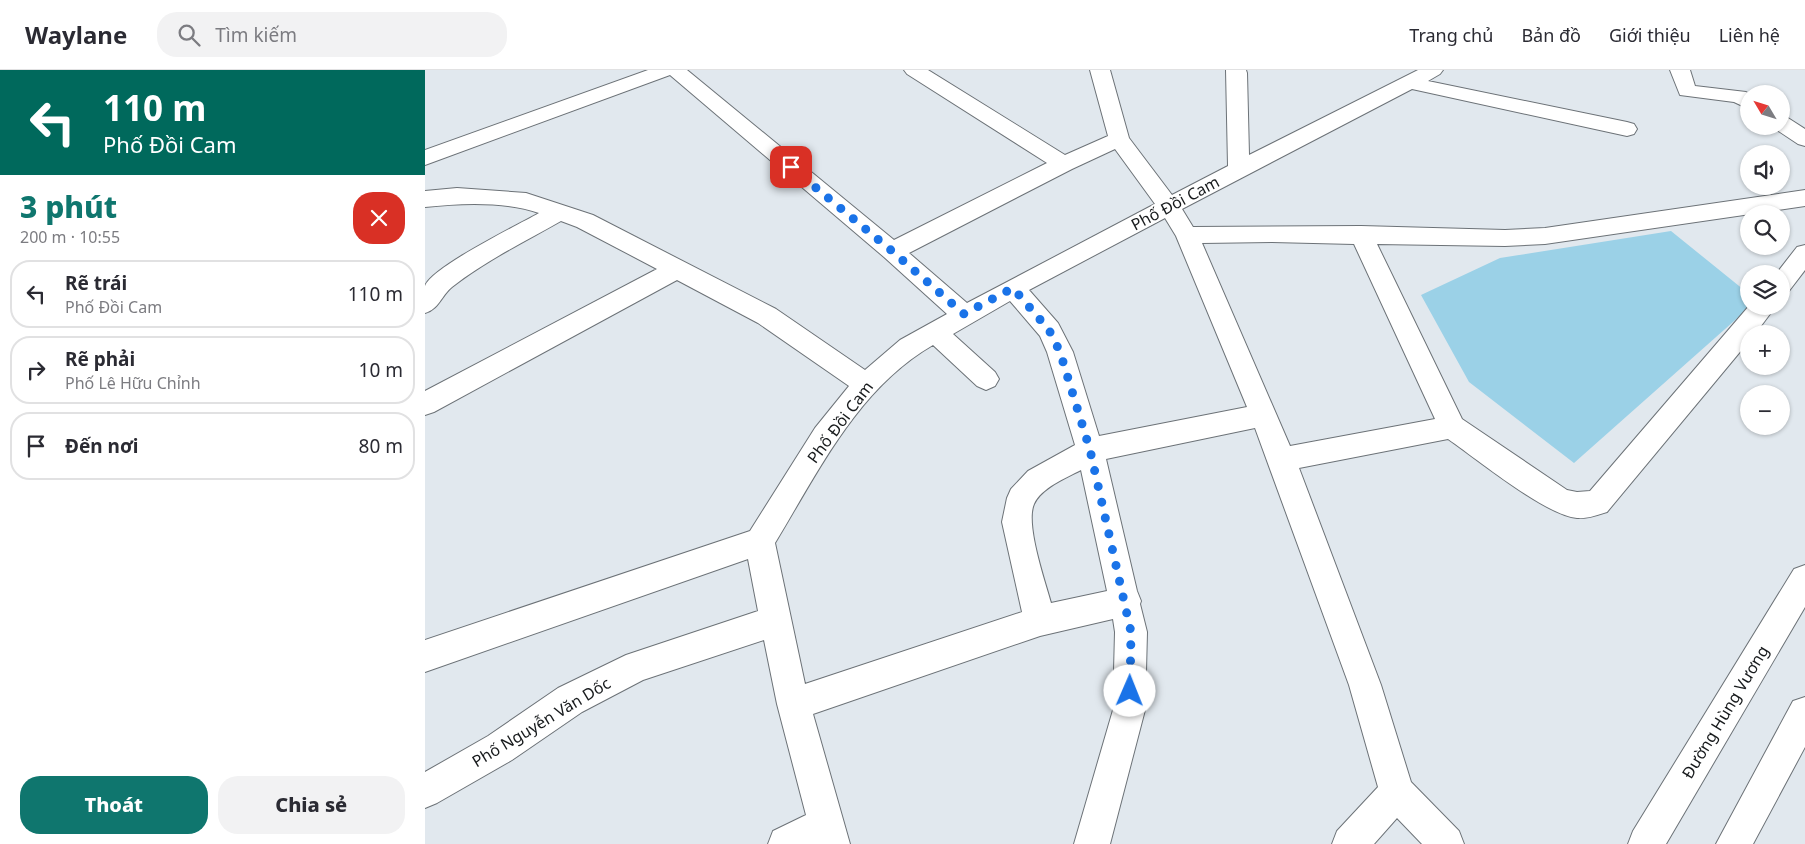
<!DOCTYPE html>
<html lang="vi">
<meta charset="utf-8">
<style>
:root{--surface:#fff;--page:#f2f2f3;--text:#2b2b33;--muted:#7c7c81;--line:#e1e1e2;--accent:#0f766e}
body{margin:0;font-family:"Noto Sans",sans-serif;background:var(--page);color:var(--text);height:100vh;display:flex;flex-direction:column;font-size:19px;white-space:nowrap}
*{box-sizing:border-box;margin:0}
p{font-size:16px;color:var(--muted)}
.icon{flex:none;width:28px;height:28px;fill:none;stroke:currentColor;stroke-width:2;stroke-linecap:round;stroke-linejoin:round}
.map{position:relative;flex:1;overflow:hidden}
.panel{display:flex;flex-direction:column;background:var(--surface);width:425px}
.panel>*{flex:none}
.banner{background:#00695c;color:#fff;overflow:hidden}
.needle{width:32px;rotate:308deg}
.tools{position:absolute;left:1315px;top:15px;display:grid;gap:10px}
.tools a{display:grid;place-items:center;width:50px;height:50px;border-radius:50%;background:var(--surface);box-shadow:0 1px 4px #0004;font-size:25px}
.pin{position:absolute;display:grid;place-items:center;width:42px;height:42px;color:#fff;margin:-21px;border-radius:10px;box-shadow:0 2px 8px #0006}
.me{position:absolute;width:55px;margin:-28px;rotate:1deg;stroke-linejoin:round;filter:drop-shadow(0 0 4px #0008)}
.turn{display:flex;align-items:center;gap:18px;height:105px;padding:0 20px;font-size:22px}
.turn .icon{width:65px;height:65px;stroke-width:2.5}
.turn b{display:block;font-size:35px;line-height:42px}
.round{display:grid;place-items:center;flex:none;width:52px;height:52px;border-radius:20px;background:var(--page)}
.summary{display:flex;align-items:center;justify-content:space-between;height:85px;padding:0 20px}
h1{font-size:30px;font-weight:800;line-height:38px;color:var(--accent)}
.cta{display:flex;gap:10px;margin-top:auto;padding:10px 20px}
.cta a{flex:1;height:58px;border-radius:20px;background:var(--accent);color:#fff;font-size:20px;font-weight:800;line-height:58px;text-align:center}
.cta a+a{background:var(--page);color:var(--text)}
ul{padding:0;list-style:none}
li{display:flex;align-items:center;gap:15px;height:68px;margin:0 10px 8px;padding:0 10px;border:2px solid var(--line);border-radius:20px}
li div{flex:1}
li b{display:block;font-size:19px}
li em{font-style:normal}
header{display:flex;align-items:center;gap:30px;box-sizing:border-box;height:70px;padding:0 25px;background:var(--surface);border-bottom:1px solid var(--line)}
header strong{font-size:24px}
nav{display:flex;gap:28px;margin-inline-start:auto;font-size:18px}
.search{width:350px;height:45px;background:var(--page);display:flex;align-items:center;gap:12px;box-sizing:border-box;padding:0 18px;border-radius:20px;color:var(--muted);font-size:19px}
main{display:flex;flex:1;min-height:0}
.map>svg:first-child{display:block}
.water{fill:#9bd1e7}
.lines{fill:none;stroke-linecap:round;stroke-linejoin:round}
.minor-casing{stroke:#6c7277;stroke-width:2}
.major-casing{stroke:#6c7277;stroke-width:2}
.minor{fill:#fff;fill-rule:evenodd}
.major{fill:#fff;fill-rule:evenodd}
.route{stroke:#1a73e8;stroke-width:9;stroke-dasharray:0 16.2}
.labels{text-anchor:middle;stroke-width:4;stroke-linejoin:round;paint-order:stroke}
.street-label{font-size:16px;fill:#171a1c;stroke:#fff}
</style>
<header>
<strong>Waylane</strong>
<div class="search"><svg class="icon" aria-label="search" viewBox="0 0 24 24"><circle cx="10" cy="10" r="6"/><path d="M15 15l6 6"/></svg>Tìm kiếm</div>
<nav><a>Trang chủ</a><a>Bản đồ</a><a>Giới thiệu</a><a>Liên hệ</a></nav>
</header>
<main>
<section class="panel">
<div class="banner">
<div class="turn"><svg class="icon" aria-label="left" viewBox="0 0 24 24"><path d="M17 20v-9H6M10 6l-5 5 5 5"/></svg><div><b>110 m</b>Phố Đồi Cam</div></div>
</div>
<div class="summary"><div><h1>3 phút</h1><p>200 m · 10:55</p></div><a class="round" style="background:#d93025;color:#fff"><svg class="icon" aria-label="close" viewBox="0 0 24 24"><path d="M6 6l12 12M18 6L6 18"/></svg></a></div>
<ul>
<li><svg class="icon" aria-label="left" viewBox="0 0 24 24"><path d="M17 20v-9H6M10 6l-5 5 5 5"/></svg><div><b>Rẽ trái</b><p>Phố Đồi Cam</p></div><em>110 m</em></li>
<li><svg class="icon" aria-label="right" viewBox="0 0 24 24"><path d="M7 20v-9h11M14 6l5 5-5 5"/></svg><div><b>Rẽ phải</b><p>Phố Lê Hữu Chỉnh</p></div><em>10 m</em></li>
<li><svg class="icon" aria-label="arrive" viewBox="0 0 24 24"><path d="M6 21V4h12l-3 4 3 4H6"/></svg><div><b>Đến nơi</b></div><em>80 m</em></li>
</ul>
<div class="cta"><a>Thoát</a><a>Chia sẻ</a></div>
</section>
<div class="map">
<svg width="1380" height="774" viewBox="0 0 1380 774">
<rect width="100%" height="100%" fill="#e1e8ee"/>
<path class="water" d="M 1246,161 L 1324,224 L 1324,236 L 1326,236 L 1149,393 L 1044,312 L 996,225 L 1075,188 Z"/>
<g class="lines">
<defs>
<path id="minor" d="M 223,0 L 262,0 L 469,170 L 622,93 L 482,4 L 479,0 L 503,0 L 640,85 L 683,66 L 665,0 L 685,0 L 704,68 L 747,125 L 803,96 L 801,0 L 821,0 L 822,3 L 824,85 L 993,0 L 1018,0 L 1015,4 L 1003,11 L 1202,52 L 1209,54 L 1212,59 L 1209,64 L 1202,66 L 987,19 L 757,139 L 768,157 L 936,156 L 1080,160 L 1120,158 L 1380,120 L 1380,136 L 1120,174 L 1080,176 L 952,174 L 1037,349 L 1142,420 L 1152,422 L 1165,421 L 1324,236 L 1351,236 L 1330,264 L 1324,264 L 1324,271 L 1182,442 C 1173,445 1162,449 1152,448 C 1120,445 1052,389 1023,369 L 874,398 L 956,615 L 986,712 L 1034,761 L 1039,774 L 997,774 L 972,748 L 949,774 L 907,774 L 912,761 L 953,717 L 924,615 L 830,358 L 681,389 L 712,521 L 716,531 L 715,534 L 722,562 L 720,640 L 685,774 L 649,774 L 688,640 L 690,562 L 688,549 L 615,566 L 388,644 L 425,774 L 343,774 L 348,761 L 381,745 L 352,634 L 339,570 L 218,610 L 157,642 L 87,690 L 12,733 L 0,738 L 0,702 L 63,666 L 133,618 L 201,585 L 333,541 L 323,489 L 0,602 L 0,570 L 325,461 L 390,358 L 424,316 L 333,253 L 252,210 L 9,342 L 0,345 L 0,321 L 232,199 L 152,157 L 136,151 C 99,172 60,191 27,217 C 16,226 14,239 0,243 C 0,236 0,223 0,216 C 7,197 93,155 114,143 C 79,131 36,133 0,137 L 0,121 L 32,118 L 101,123 L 168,145 L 351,239 L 440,300 L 475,270 L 522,244 L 459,187 L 245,5 L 0,95 L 0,80 ZM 690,79 L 730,134 L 542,233 L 484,183 L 647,99 ZM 740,148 L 751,166 L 822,337 L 674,366 L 648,282 L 633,253 L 604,220 ZM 847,172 L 929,174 L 1010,349 L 865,376 L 777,173 ZM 585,231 L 615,266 L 622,282 L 650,375 L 603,401 L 586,419 L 582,428 L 577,452 L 597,542 L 380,614 L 350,473 C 393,402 433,318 508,275 L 552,316 L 561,320 L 570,316 L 574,309 L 570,302 L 528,264 ZM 656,400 L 682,521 L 626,533 C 620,511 600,454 609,434 C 616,418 641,408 656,400 Z
M 1245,0 L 1265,0 L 1270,16 L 1321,22 L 1324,24 L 1324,39 L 1309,32 L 1255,25 Z
M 1356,46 L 1363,48 L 1380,59 L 1380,76 L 1373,74 L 1349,58 L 1348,56 L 1356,56 Z
M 1380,175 L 1380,200 L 1364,221 L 1356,224 L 1356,204 L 1351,204 L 1372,177 Z"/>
<path id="major" d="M 1380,495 L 1380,537 L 1241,774 L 1203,774 L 1208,761 L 1369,499 Z
M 1380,627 L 1380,677 L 1328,774 L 1291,774 L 1368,631 Z"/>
</defs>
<use href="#minor" class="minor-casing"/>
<use href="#major" class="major-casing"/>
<use href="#minor" class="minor"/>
<use href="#major" class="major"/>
</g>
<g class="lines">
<path class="route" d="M 366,97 L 467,181 L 539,244 L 588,218 L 624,260 L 635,282 L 665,380 L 706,562 L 705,621"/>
</g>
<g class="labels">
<g class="street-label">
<text transform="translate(750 133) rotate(-28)" y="6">Phố Đồi Cam</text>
<text transform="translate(415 352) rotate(-53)" y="6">Phố Đồi Cam</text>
<text transform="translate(1300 642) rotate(-59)" y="6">Đường Hùng Vương</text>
<text transform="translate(116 652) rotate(-31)" y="6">Phố Nguyễn Văn Dốc</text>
</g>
</g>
</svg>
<div class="tools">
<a><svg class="needle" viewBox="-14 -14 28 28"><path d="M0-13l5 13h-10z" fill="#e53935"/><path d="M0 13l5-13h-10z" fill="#7c7c81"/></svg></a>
<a><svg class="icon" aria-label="sound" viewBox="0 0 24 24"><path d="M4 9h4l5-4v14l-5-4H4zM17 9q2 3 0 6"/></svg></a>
<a><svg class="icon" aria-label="search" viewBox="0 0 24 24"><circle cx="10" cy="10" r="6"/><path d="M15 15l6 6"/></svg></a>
<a><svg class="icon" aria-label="layers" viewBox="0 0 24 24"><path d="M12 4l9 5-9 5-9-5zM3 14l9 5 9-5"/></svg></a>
<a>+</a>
<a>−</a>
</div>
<div class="pin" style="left:366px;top:97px;background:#d93025"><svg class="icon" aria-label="arrive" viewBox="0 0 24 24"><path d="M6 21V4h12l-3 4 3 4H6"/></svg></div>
<svg class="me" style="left:705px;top:621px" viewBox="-20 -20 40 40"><circle r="19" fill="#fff"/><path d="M0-13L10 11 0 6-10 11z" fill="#1a73e8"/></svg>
</div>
</main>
